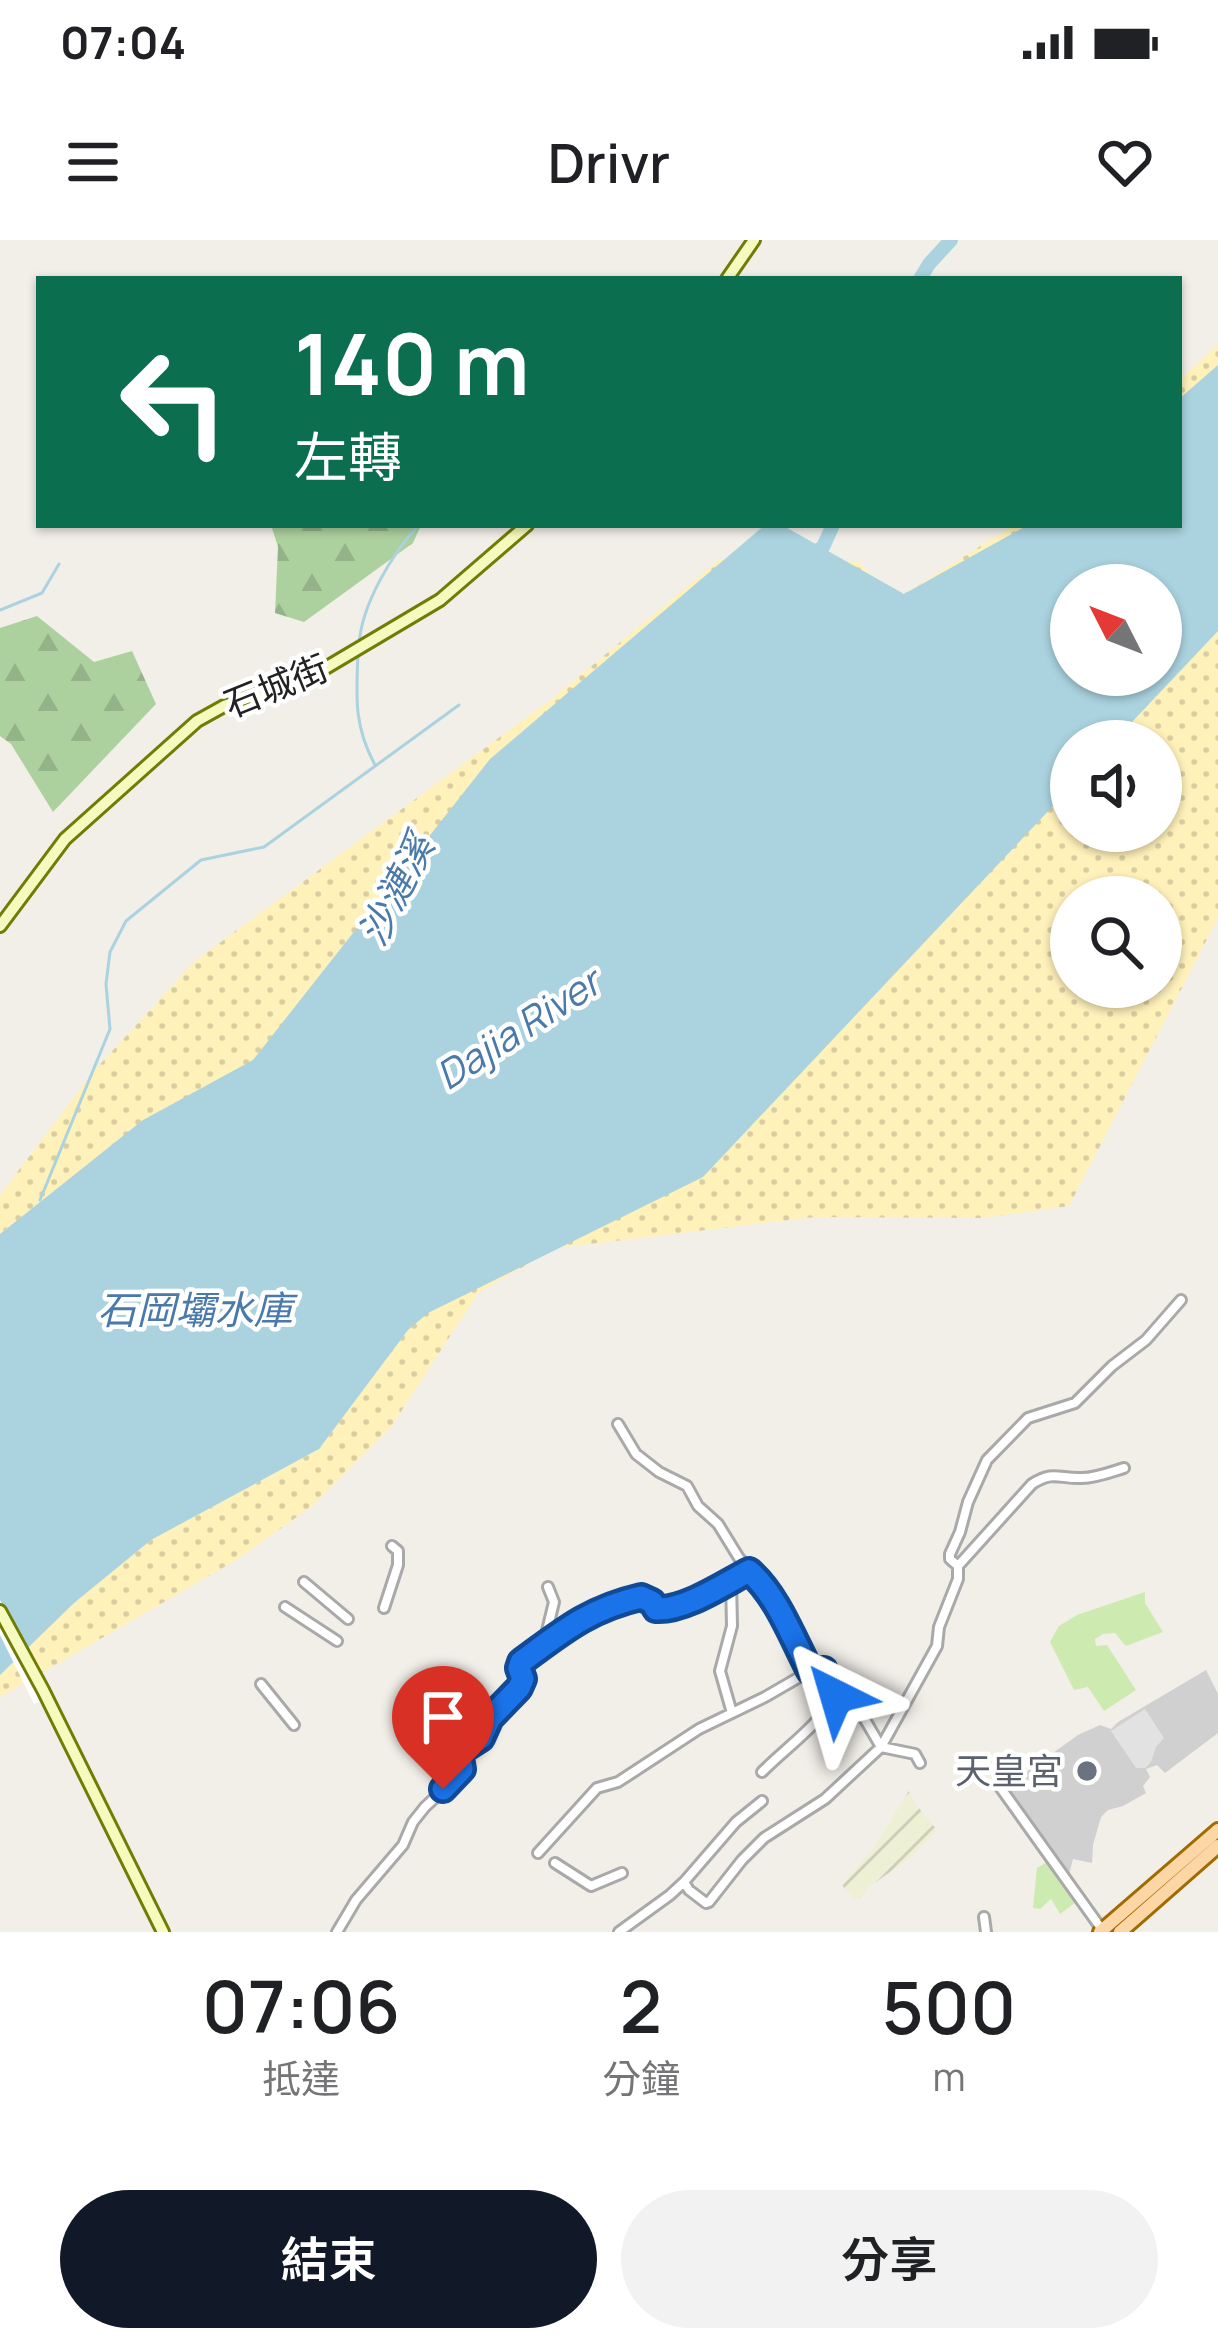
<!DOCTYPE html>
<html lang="zh-TW">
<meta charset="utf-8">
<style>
:root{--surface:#fff;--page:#f2f2f2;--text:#202124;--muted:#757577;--accent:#111827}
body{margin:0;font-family:Manrope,"Noto Sans TC",sans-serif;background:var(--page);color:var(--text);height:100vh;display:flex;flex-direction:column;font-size:45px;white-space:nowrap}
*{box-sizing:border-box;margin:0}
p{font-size:39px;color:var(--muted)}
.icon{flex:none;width:66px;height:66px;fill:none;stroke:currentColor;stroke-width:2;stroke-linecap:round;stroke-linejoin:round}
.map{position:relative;height:1692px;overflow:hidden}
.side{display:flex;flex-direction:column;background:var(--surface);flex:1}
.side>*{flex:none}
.banner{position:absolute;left:36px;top:36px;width:1146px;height:252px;border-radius:0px;box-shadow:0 3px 9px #0004;background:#0b6e4f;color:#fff;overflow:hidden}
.needle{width:78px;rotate:312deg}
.tools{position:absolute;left:1050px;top:324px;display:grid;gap:24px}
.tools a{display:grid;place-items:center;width:132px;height:132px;border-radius:50%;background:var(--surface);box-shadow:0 3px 9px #0004;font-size:60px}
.pin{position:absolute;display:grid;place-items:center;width:102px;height:102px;color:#fff;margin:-123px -51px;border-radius:50% 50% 50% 0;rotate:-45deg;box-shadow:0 0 12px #0007}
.pin .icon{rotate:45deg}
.me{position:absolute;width:132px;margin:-66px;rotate:320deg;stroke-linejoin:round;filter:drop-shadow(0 0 9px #0008)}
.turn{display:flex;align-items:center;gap:42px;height:252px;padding:0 60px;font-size:54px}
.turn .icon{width:156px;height:156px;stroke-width:2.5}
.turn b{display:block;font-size:84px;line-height:102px}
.eta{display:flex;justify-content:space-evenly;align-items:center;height:204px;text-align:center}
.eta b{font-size:72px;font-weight:600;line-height:84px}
.action{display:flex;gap:24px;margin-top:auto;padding:24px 60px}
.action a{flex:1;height:138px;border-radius:72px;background:var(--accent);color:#fff;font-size:48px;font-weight:600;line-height:138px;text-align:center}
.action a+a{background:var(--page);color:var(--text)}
.status{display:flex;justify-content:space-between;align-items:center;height:84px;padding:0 60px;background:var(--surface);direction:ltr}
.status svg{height:33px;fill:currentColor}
header{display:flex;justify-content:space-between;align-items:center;height:156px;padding:0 60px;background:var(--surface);font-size:54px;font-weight:600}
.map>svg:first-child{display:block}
.religious{fill:#d0d0d0}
.farmland{fill:url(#farmland-furrows)}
.grass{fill:#cdebb0}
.forest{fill:url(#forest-firs)}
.sand{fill:url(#sand-dots);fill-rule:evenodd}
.parking{fill:#e2e2e2}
.water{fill:#aad3df;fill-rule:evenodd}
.pier{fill:#fff}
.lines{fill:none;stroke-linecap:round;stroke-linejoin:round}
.stream{stroke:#aad3df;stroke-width:3}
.river{stroke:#aad3df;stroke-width:14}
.street-casing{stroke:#a9a9a9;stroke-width:14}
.secondary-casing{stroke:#707d05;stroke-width:16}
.primary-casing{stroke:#a06b00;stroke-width:18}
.street{stroke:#fff;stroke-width:8}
.secondary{stroke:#f7fabf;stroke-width:10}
.primary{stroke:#fcd6a4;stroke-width:12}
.route-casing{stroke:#114b97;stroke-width:30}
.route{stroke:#1a73e8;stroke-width:21}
.worship-dot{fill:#6b7280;stroke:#fff;stroke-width:4.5}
.labels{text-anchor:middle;stroke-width:9;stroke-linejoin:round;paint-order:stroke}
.street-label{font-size:36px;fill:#222;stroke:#fff}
.worship-label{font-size:36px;fill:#5b616d;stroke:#fff;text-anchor:end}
.water-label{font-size:39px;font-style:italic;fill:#4a7aab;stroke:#fff}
</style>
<div class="status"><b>07:04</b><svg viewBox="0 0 49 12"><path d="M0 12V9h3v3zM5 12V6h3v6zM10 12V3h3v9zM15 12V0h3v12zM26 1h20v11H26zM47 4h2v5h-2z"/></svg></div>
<header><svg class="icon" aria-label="menu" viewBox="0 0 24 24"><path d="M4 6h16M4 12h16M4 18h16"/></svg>Drivr<svg class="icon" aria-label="heart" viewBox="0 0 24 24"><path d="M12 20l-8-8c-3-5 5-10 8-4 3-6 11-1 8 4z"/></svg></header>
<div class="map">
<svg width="1218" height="1692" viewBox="0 0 1218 1692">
<defs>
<pattern id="farmland-furrows" width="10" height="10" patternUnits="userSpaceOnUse" patternTransform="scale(3)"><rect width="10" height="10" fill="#eef0d5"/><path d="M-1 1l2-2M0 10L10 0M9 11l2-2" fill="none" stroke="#ccceb7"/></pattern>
<pattern id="forest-firs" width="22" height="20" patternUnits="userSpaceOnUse" patternTransform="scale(3)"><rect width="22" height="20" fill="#add19e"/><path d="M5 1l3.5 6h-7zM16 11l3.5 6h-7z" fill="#95b388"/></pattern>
<pattern id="sand-dots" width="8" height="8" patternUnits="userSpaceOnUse" patternTransform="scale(3)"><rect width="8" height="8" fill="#fff1ba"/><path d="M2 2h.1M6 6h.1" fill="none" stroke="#dacea0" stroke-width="1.8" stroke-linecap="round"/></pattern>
</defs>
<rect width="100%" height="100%" fill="#f2efe9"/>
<path class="religious" d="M 1206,1430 L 1218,1454 L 1218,1493 L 1165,1533 L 1157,1525 L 1146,1529 L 1150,1537 L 1143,1546 L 1146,1553 L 1123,1566 L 1108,1570 L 1101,1577 L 1093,1605 L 1092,1623 L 1073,1619 L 1069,1634 L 1005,1547 L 1078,1495 L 1100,1485 L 1111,1489 L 1118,1482 Z"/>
<path class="farmland" d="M 909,1551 L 914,1562 L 937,1590 L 913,1616 L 870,1646 L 859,1659 L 853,1658 L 842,1645 L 872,1610 Z"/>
<path class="grass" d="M 1145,1352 L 1145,1363 L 1163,1392 L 1126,1406 L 1115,1393 L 1103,1394 L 1095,1399 L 1096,1406 L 1107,1405 L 1136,1450 L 1104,1471 L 1088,1447 L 1074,1450 L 1050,1402 L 1059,1386 L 1077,1375 Z
M 1047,1622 L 1076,1662 L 1060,1674 L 1051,1659 L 1040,1669 L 1033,1668 L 1037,1628 Z"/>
<path class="forest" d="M 271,285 L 421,285 L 413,303 L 304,382 L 275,373 L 278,307 Z
M 37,376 L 94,422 L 132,411 L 156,464 L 53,572 L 11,504 L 0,496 L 0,388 Z"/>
<path class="sand" d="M 1218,104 L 1218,678 L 1069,966 L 983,978 L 815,977 L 556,1008 L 478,1053 L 391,1187 L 312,1266 L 238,1319 L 0,1457 L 0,1435 L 74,1363 L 151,1300 L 319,1209 L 408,1090 L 428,1072 L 15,981 L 0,994 L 0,955 L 93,832 L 195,721 L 553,458 L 719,320 L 860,322 L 891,362 L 1014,285 L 1179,285 L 1179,141 ZM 1071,345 L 1161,345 L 1161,435 L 1071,435 ZM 1071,501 L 1161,501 L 1161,591 L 1071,591 ZM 1071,657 L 1161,657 L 1161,747 L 1071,747 Z"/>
<path class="parking" d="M 1145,1469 L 1164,1498 L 1156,1507 L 1151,1522 L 1145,1528 L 1136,1528 L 1111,1491 Z"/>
<path class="water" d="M 1218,125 L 1218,391 L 1114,501 L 1071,501 L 1071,547 L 703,937 L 428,1073 L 408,1090 L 319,1209 L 151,1300 L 74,1363 L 0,1435 L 0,994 L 143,880 L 253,820 L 490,519 L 765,285 L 782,285 L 904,354 L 1028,285 L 1179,285 L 1179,159 ZM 1071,345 L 1161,345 L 1161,435 L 1071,435 Z"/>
<path class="pier" d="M 0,1360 L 48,1457 L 34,1464 L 0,1395 Z"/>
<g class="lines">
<path class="stream" d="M 0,370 L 42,353 L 59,324
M 359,405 C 361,366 392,313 419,285
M 358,414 C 356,458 354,486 375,525
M 40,960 L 110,789 L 106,744 L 110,712 L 126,681 L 201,620 L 264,607 L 459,465"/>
<path class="river" d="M 920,39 L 929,24 L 951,0
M 807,317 L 823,307 L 833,285"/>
<defs>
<path id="street" d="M 618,1184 L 636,1214 L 659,1232 L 687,1246 L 698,1266 L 718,1284 L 739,1318 L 758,1339 L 810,1431 L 824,1429 L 836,1455 L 857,1466 L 881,1507 L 915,1514 L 920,1523
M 958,1326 L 1032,1244 C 1054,1230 1059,1239 1082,1238 C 1096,1238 1111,1232 1124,1228
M 731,1340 L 732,1386 L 720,1431 L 732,1473
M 304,1342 L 348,1379
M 285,1367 L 337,1401
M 384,1368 L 398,1325 L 398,1311 L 392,1306
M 544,1403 L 554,1362 L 548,1347
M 261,1444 L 294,1485
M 762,1532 C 787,1507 818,1486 836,1455
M 1000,1547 L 1103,1691
M 538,1613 L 597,1548 L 618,1542 L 699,1489 L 765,1457 L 810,1431
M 555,1623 L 591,1646 L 622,1633
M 684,1642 L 736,1582 L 762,1561
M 984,1677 L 986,1692
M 337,1692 L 356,1660 L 403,1605 L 413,1582 L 425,1567 L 460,1534 L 462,1524 L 459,1512 L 485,1494 L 487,1482 L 519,1448 L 523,1439 L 519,1428 L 521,1422 L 590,1373 L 641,1357 L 652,1362 L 656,1369 C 684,1372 724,1344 749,1331
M 619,1692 L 670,1655 L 684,1642 L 689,1650 L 706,1663 L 709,1662 L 742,1620 L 764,1598 L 825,1559 L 881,1507 L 937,1406 L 939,1387 L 958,1339 L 958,1326 L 950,1319 L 950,1314 L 960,1292 L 968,1262 L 987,1220 L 1028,1178 L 1075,1163 L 1112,1126 L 1146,1100 L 1181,1060"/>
<path id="secondary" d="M 727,39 L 754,0
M 0,686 L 65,599 L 197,481 L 224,466 L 312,436 L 440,360 L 527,285
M 0,1371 L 43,1450 L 163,1692"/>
<path id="primary" d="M 1100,1692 L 1218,1590
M 1120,1692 L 1218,1606"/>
</defs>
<use href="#street" class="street-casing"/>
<use href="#secondary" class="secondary-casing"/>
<use href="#primary" class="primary-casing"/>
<use href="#street" class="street"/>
<use href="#secondary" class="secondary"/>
<use href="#primary" class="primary"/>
</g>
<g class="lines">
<defs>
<path id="route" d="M 443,1549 L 462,1529 L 459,1512 L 481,1498 L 490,1478 L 519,1448 L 523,1439 L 519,1428 L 521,1422 C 563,1391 589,1369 641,1357 L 652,1362 L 656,1369 C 684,1371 724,1344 749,1331 C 777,1355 793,1399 810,1431 L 824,1430 L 836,1456"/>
</defs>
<use href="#route" class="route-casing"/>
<use href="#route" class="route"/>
</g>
<circle class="worship-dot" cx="1087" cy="1531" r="12"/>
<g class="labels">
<g class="street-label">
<text transform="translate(276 446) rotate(-22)" y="13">石城街</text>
</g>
<g class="worship-label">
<text x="1063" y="1544">天皇宮</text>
</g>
<g class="water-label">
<text transform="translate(396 650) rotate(-63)" y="14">沙漣溪</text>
<text transform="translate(518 789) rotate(-33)" y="14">Dajia River</text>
<text x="195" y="1084">石岡壩水庫</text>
</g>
</g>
</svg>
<div class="tools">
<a><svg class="needle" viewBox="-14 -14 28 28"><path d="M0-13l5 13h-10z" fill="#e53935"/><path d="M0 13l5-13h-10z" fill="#757577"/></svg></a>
<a><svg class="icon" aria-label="sound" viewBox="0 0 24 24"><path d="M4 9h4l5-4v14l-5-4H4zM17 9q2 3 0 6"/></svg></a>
<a><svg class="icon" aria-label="search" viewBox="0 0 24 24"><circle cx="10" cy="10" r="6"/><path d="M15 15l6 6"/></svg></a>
</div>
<div class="pin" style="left:443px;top:1549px;background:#d93025"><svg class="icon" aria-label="arrive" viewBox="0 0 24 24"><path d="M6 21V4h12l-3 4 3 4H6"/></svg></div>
<svg class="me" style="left:836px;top:1456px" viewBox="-20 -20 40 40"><path d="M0-17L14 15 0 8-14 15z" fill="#1a73e8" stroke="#fff" stroke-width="4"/></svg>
<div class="banner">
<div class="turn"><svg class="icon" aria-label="left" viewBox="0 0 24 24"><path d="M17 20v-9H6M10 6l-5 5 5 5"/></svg><div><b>140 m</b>左轉</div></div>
</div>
</div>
<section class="side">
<div class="eta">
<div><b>07:06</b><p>抵達</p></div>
<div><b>2</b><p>分鐘</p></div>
<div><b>500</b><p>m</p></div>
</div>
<div class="action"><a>結束</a><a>分享</a></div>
</section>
